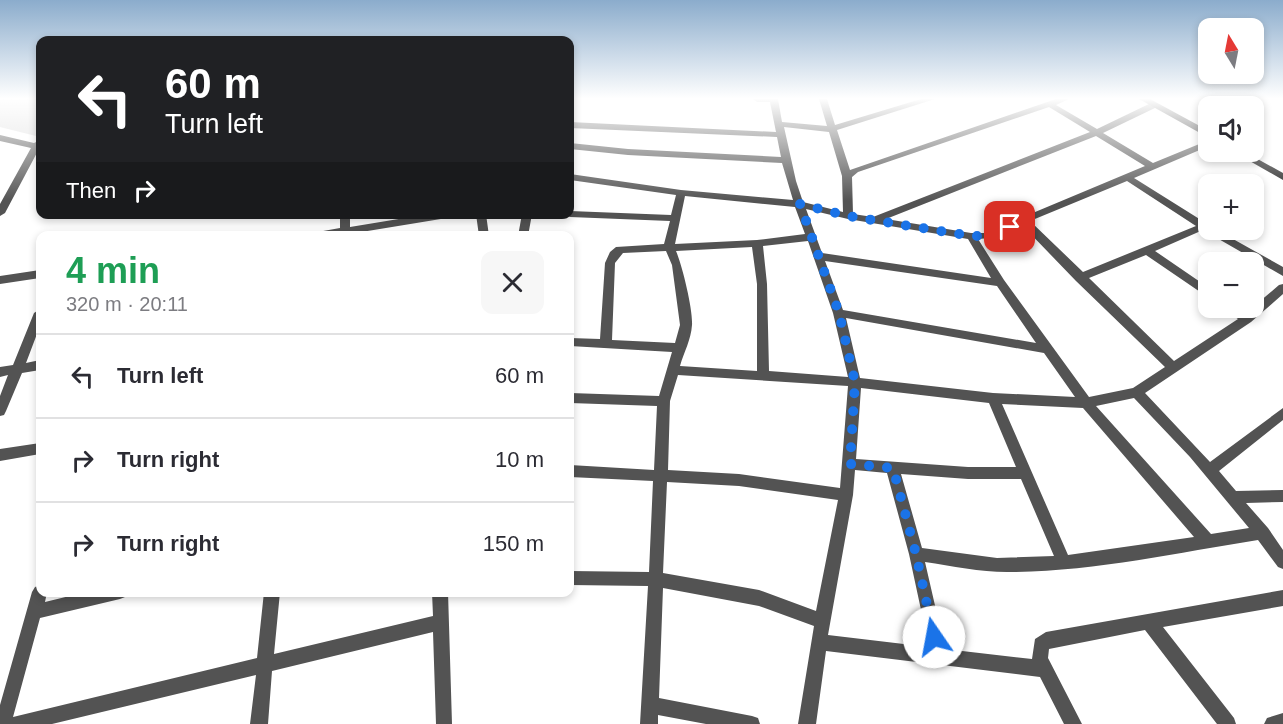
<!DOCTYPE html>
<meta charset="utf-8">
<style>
:root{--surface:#fff;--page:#f7f7f7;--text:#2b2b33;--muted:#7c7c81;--line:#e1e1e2}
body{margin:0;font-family:Helvetica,sans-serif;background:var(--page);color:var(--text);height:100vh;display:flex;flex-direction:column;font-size:22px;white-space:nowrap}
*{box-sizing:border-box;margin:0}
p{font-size:20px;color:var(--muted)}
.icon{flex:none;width:33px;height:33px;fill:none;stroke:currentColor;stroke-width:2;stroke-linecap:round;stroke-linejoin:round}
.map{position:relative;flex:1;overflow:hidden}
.details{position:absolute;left:36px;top:231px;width:538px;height:366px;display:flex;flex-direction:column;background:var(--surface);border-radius:12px;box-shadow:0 3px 9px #0003}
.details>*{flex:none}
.top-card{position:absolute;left:36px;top:36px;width:538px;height:183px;border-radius:12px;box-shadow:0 3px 9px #0003;background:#202124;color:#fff;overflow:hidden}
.needle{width:39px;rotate:350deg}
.buttons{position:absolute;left:1198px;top:18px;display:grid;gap:12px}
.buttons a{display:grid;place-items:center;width:66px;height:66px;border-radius:12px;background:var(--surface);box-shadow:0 3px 9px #0003;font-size:30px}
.pin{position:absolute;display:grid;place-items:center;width:51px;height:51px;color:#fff;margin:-26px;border-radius:12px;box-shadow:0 3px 9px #0006}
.me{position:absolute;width:66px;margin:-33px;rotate:348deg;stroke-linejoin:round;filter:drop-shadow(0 0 4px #0008)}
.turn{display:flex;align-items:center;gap:21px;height:126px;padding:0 30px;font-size:27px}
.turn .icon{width:78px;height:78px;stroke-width:2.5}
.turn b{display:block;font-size:42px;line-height:51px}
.then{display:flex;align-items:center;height:57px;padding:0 30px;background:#0003;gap:12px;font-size:22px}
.round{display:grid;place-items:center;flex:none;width:63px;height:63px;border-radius:12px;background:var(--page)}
.head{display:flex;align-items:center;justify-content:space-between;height:102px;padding:0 30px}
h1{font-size:36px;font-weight:700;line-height:45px;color:#1e9e55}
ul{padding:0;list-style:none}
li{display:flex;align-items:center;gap:18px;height:84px;padding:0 30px;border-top:2px solid var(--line)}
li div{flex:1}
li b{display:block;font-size:22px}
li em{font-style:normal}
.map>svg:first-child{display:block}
.green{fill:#dadada}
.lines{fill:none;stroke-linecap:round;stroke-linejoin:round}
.street{fill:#535353;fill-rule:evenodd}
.secondary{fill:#202020;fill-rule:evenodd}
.route{stroke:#1a73e8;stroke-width:10;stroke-dasharray:0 18}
</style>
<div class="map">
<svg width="1283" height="724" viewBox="0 0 1283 724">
<rect width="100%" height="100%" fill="#fff"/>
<path class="green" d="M 0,99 L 40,99 L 40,133 L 36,136 L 0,127 Z"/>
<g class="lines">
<path class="street" d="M 753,99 L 778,99 L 782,122 L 827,126 L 819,99 L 827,99 L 835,125 L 921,99 L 935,99 L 837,130 L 850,170 L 1056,99 L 1069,99 L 1056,105 L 1097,129 L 1151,103 L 1157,103 L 1157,107 L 1103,133 L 1153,163 L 1209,140 L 1209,146 L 1134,178 L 1209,225 L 1209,230 L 1217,230 L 1283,267 L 1283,276 L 1203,230 L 1155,251 L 1209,288 L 1209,298 L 1146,255 L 1089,278 L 1174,361 L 1238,319 L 1226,311 L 1225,308 L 1238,308 L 1246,313 L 1279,285 L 1283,284 L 1283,294 L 1251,322 L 1145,393 L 1210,462 L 1283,408 L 1283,420 L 1219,471 L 1236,491 L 1283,490 L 1283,502 L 1246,503 L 1268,528 L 1283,550 L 1283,569 L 1278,567 L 1258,540 C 1175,553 1092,572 1007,572 C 980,572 952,566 925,562 L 945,649 L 1032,659 L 1035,639 L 1046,632 L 1283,590 L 1283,606 L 1163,627 L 1234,718 L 1236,724 L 1217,724 L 1145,630 L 1049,649 L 1048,658 L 1082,724 L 1064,724 L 1040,677 L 942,665 L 939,666 L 933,664 L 826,651 L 816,724 L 798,724 L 814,626 L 759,606 L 663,588 L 659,698 L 752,716 L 758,718 L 760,724 L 706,724 L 658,715 L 658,724 L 640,724 L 648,586 L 570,585 L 570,571 L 649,572 L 653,481 L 570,477 L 570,465 L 654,470 L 657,406 L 570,403 L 570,393 L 659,396 L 672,352 L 570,346 L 570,338 L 600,339 L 605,263 L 610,252 L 616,247 L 664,244 L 670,221 L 570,217 L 565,214 L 570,214 L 570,211 L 671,215 L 676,195 L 570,180 L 570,174 L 681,190 L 793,200 L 782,163 L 628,155 L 570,149 L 570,143 L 628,149 L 781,157 L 777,137 L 570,128 L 570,122 L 776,132 L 770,102 L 757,102 ZM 1049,107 L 1090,132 L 873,217 L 853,214 L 852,177 L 858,172 ZM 784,127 L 829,132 L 842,176 L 843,212 L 803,202 L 796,181 ZM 1096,136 L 1145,166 L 985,233 L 971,233 L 886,219 ZM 1127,181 L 1196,226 L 1083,272 L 1030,221 ZM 685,196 L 795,207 L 805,234 L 757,240 L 675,244 ZM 806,209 L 848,219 L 968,239 L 991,278 L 822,253 ZM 1022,225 L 1076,281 L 1165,367 L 1133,388 L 1089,397 L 1004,280 L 978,239 L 990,238 ZM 808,241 L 833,313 L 848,377 L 769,371 L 767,284 L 763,246 ZM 752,247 L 757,284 L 757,371 L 680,366 C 684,352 691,340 692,325 C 693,309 682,265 676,251 ZM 666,251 L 672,265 L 680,325 L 675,343 L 612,340 L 615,263 L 623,253 ZM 825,261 L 997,286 L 1036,343 L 843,310 ZM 846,318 L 1044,353 L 1075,397 L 993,393 L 860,378 ZM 678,375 L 848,386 L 840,488 L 739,474 L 668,470 L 670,401 ZM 861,388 L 989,403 L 1016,467 L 968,467 L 856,459 ZM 1134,398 L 1190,457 L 1249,528 L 1211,534 L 1096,406 ZM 1002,404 L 1083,408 L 1194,537 L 1068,555 ZM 855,470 L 887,473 L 909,554 L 929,647 L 828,635 L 853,495 ZM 901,474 L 968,479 L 1021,479 L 1054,556 L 997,558 L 922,548 ZM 667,482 L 739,486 L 838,500 L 816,611 L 759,590 L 663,573 Z
M 0,135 L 34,143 L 40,140 L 40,147 L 5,213 L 0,216 L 0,204 L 31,148 L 0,141 Z
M 340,214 L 350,214 L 350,227 L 429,214 L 458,214 L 453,217 L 337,236 L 307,236 L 312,233 L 340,228 Z
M 476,214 L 486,214 L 489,236 L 479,236 Z
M 522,214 L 532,214 L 528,236 L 518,236 Z
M 40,270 L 40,278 L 0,284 L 0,276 Z
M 40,309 L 40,326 L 26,363 L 40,360 L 40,370 L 22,373 L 6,411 L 4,415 L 0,416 L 0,396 L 8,375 L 0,377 L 0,367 L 13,365 L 34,313 Z
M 40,443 L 40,454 L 0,461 L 0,449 Z
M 40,585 L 40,592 L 47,592 L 45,602 L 86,592 L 127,592 L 125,597 L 120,599 L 40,618 L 13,717 L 257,658 L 264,592 L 280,592 L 274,654 L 433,616 L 432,592 L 448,592 L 452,724 L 436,724 L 433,632 L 272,671 L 268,724 L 250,724 L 256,675 L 52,724 L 0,724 L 0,705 L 32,592 L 35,587 Z
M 1283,713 L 1283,724 L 1264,724 L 1267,718 Z"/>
<path class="secondary" d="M 1139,99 L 1150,99 L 1209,131 L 1209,138 Z
M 1234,152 L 1245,152 L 1283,173 L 1283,180 Z"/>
</g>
<linearGradient id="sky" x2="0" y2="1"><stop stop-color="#8baccc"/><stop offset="0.49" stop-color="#fff"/><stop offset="1" stop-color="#fff" stop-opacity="0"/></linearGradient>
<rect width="1283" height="201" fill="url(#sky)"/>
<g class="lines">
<path class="route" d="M 934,637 L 916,554 L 893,468 L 850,464 L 855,382 L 839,313 L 800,204 L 848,216 L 971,236 L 986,236 L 1010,227"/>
</g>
</svg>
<div class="buttons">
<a><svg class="needle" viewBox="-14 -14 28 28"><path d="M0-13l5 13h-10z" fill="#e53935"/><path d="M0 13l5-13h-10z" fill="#7c7c81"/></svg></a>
<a><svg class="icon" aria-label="sound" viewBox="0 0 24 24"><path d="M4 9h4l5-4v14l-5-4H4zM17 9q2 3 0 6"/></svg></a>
<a>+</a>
<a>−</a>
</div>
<div class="pin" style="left:1010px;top:227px;background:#d93025"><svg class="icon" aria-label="arrive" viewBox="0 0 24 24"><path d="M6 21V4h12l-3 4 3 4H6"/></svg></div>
<svg class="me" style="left:934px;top:637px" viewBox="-20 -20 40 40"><circle r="19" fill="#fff"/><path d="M0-13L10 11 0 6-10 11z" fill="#1a73e8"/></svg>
<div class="top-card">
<div class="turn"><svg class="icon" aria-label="left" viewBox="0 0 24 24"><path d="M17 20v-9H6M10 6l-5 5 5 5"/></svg><div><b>60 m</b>Turn left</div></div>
<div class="then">Then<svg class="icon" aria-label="right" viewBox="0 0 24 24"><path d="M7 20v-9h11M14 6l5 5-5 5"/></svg></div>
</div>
<section class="details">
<div class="head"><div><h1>4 min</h1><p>320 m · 20:11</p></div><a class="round"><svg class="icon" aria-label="close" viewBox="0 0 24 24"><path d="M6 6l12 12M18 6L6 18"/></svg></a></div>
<ul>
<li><svg class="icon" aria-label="left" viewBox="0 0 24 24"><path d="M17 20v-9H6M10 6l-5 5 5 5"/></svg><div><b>Turn left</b></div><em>60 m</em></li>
<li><svg class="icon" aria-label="right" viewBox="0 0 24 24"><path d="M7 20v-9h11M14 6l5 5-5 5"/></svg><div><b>Turn right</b></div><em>10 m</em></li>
<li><svg class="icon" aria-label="right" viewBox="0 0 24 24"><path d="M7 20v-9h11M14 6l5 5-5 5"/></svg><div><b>Turn right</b></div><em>150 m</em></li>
</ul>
</section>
</div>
